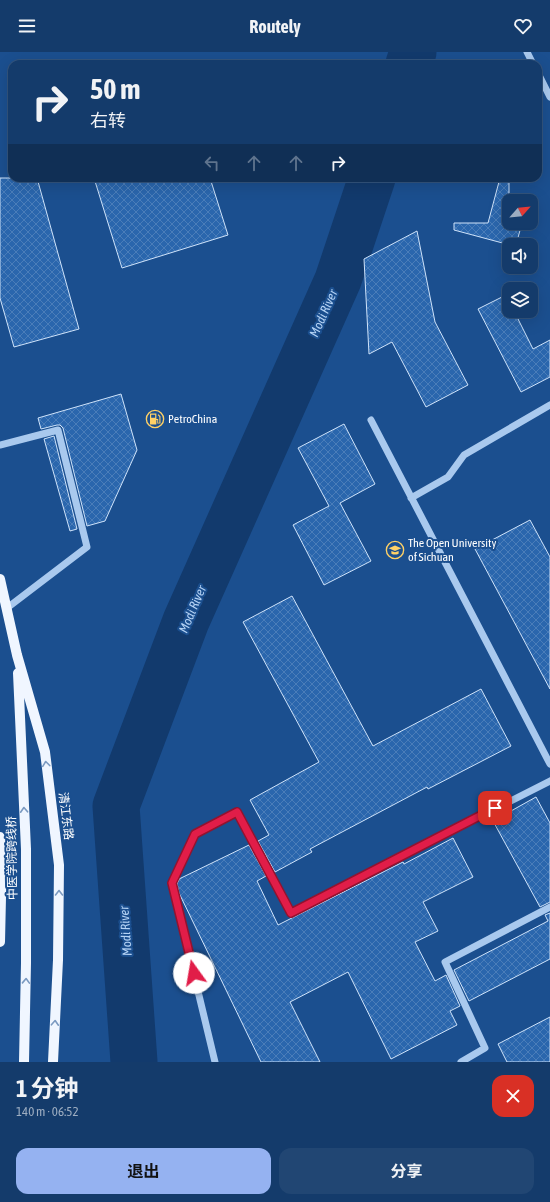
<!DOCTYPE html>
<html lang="zh">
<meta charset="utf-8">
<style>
:root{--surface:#143b6b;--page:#214673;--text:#f1f3f6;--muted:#9dadc1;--line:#33557e;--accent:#95b2f1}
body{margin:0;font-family:"Asap Condensed","Noto Sans SC",sans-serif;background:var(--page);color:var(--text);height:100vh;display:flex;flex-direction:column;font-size:15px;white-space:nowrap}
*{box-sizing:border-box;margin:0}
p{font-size:13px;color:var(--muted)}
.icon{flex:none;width:22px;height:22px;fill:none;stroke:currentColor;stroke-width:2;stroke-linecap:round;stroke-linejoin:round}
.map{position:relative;height:1010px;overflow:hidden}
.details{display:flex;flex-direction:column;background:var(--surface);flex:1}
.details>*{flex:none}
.banner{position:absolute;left:8px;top:8px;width:534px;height:122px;border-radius:12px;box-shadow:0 4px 16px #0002,0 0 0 1px var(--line);background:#143b6b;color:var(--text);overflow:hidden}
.needle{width:26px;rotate:63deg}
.fabs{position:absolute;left:502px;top:142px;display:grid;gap:8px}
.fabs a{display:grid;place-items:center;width:36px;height:36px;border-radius:8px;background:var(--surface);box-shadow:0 4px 16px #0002,0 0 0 1px var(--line);font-size:20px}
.pin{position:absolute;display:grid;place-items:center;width:34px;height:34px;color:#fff;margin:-17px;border-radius:8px;box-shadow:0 2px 6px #0006}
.me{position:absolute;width:44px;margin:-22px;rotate:347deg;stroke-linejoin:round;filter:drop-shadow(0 0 3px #0008)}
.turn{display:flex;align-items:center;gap:14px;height:84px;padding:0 16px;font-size:18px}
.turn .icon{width:52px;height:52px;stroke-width:2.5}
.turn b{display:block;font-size:28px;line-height:34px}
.lanes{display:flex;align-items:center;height:38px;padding:0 16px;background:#0003;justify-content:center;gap:20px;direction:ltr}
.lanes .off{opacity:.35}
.round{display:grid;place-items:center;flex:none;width:42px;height:42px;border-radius:12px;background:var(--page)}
.summary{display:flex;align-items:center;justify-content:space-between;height:68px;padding:0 16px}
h1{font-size:24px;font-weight:700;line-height:30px}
.primary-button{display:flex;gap:8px;margin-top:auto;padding:8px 16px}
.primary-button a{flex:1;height:46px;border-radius:12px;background:var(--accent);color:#111;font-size:16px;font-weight:700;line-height:46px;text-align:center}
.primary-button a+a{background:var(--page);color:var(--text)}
header{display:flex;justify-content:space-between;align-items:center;height:52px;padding:0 16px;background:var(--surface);font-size:18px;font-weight:700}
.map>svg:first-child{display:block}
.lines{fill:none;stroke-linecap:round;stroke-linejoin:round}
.river{stroke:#123a6d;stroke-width:47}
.building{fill:url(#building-cross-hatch);stroke:#cfe3fa}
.minor{stroke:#a9c9ee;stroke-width:7}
.major{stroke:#f0f6ff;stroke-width:10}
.oneway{stroke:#7b9ac1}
.route-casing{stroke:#92132f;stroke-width:10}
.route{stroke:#e11d48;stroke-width:7}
.labels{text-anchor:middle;stroke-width:4;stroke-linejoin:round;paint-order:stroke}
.poi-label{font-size:12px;fill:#fff;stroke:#1b4f8f;text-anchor:start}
.street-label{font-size:12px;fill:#fff;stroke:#1b4f8f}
.water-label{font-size:13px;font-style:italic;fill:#b5d3f5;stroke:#1b4f8f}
</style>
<header><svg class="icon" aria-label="menu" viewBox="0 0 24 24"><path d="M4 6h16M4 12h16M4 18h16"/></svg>Routely<svg class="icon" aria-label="heart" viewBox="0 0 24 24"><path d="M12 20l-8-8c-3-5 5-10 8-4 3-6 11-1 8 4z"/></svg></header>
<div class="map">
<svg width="550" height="1010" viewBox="0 0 550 1010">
<defs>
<pattern id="building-cross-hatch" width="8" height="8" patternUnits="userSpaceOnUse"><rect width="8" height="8" fill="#2a66ad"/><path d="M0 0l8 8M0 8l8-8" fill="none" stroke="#4a7db9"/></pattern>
</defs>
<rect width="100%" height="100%" fill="#1b4f8f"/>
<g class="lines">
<path class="river" d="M 409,12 L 413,0
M 134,1010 L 116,754 L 186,569 L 338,228 L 372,126"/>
</g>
<path class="building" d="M 0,126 L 37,126 L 79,277 L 14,295 L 0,246 Z
M 94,126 L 210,126 L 228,183 L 122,216 Z
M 500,126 L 509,126 L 509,171 L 522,171 L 516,193 L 510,193 L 454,178 L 454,171 L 488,171 Z
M 417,179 L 435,270 L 468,333 L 426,355 L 392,290 L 369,302 L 364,207 Z
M 506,243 L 509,249 L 509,259 L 514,259 L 533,297 L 550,288 L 550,325 L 521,340 L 478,257 Z
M 121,342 L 137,398 L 105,469 L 87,474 L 63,376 L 60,373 L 57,373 L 41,377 L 38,366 Z
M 344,372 L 375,432 L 340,451 L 371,509 L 324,533 L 293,473 L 329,454 L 298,396 Z
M 54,384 L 77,477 L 70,479 L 44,387 Z
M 530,468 L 550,505 L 550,637 L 475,497 Z
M 292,544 L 373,694 L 481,637 L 511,694 L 428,737 L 427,735 L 310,797 L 312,800 L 275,820 L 258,789 L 269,783 L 250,748 L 319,710 L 243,570 Z
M 536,745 L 550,771 L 550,850 L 540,855 L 493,769 Z
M 453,786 L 473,825 L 423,850 L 438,879 L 415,890 L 435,929 L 446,923 L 460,954 L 450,959 L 457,973 L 391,1007 L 348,920 L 290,950 L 320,1010 L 261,1010 L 179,841 L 177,832 L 179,827 L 249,793 L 266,824 L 257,829 L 278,873 L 403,810 L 404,812 Z
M 550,861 L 550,907 L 469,949 L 454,918 L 548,869 L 545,863 Z
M 550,965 L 550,1010 L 507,1010 L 498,992 Z"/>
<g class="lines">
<path class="minor" d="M 527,0 L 533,12
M 538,21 L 550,45
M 371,368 L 550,712
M 0,393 L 58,378 L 87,495 L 7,556
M 411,446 L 448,425 L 464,403 L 550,353
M 215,1010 L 172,831 L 195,782 L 237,760 L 291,861 L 550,729
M 461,1010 L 485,996 L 445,910 L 550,855"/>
<path class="major" d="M 0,527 L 17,603 L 45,700 L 59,813 L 58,908 L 53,1010
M 18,621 L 26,797 L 26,911 L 24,1010
M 0,785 L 2,800 L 0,890"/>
</g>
<defs><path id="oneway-chevron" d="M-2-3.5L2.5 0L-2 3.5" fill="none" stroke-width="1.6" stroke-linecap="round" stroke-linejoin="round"/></defs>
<g class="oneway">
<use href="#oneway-chevron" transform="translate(46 712) rotate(-97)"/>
<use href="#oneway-chevron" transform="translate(24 758) rotate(-93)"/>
<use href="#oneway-chevron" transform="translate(59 841) rotate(-90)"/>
<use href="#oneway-chevron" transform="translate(26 929) rotate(-88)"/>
<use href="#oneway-chevron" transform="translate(55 971) rotate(-87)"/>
</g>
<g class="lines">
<defs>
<path id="route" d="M 194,921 L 172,831 L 195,782 L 237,760 L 291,861 L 495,756"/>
</defs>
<use href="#route" class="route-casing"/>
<use href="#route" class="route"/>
</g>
<defs>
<symbol id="fuel-ring" viewBox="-11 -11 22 22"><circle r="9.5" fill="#1b4f8f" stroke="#ffd166" stroke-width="1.5"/><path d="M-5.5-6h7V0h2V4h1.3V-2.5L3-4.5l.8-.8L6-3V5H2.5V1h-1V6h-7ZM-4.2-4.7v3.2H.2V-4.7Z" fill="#ffd166"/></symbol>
<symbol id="university-ring" viewBox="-11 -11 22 22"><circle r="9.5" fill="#1b4f8f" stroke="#ffd166" stroke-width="1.5"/><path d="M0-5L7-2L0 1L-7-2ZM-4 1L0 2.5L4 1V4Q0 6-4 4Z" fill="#ffd166"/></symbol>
</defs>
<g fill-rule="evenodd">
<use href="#fuel-ring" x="145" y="357" width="20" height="20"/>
<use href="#university-ring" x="385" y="488" width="20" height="20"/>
</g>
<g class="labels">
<g class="poi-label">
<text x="168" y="371">PetroChina</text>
<text x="408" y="495">The Open University<tspan x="408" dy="14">of Sichuan</tspan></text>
</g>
<g class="street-label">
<text transform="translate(66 764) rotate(83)" y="4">清江东路</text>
<text transform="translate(12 806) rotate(-91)" y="4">中医学院跨线桥</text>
</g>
<g class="water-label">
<text transform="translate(323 261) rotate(-66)" y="5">Modi River</text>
<text transform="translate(192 557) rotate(-67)" y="5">Modi River</text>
<text transform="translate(125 879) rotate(-94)" y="5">Modi River</text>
</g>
</g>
</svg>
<div class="fabs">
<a><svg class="needle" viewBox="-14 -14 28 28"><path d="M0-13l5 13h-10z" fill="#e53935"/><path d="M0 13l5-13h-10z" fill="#9dadc1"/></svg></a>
<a><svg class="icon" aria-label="sound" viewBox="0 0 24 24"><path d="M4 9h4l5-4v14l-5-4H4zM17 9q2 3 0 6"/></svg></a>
<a><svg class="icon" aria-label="layers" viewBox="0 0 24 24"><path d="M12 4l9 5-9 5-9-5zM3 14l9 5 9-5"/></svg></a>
</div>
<div class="pin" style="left:495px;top:756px;background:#d93025"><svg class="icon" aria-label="arrive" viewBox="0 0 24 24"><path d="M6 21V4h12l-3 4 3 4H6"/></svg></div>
<svg class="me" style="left:194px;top:921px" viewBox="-20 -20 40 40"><circle r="19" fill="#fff"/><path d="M0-13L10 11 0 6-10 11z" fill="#e11d48"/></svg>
<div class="banner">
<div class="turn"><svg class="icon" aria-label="right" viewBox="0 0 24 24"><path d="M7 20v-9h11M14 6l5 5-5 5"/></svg><div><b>50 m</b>右转</div></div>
<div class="lanes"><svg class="icon off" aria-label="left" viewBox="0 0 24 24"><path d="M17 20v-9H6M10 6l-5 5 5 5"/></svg><svg class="icon off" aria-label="ahead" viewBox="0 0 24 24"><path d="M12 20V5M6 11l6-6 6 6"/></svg><svg class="icon off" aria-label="ahead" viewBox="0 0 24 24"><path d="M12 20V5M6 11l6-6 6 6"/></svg><svg class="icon" aria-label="right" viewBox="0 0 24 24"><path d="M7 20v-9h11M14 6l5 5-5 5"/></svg></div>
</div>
</div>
<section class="details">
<div class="summary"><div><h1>1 分钟</h1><p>140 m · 06:52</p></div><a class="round" style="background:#d93025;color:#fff"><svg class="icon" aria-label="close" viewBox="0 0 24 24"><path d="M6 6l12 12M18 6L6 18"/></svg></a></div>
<div class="primary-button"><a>退出</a><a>分享</a></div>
</section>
